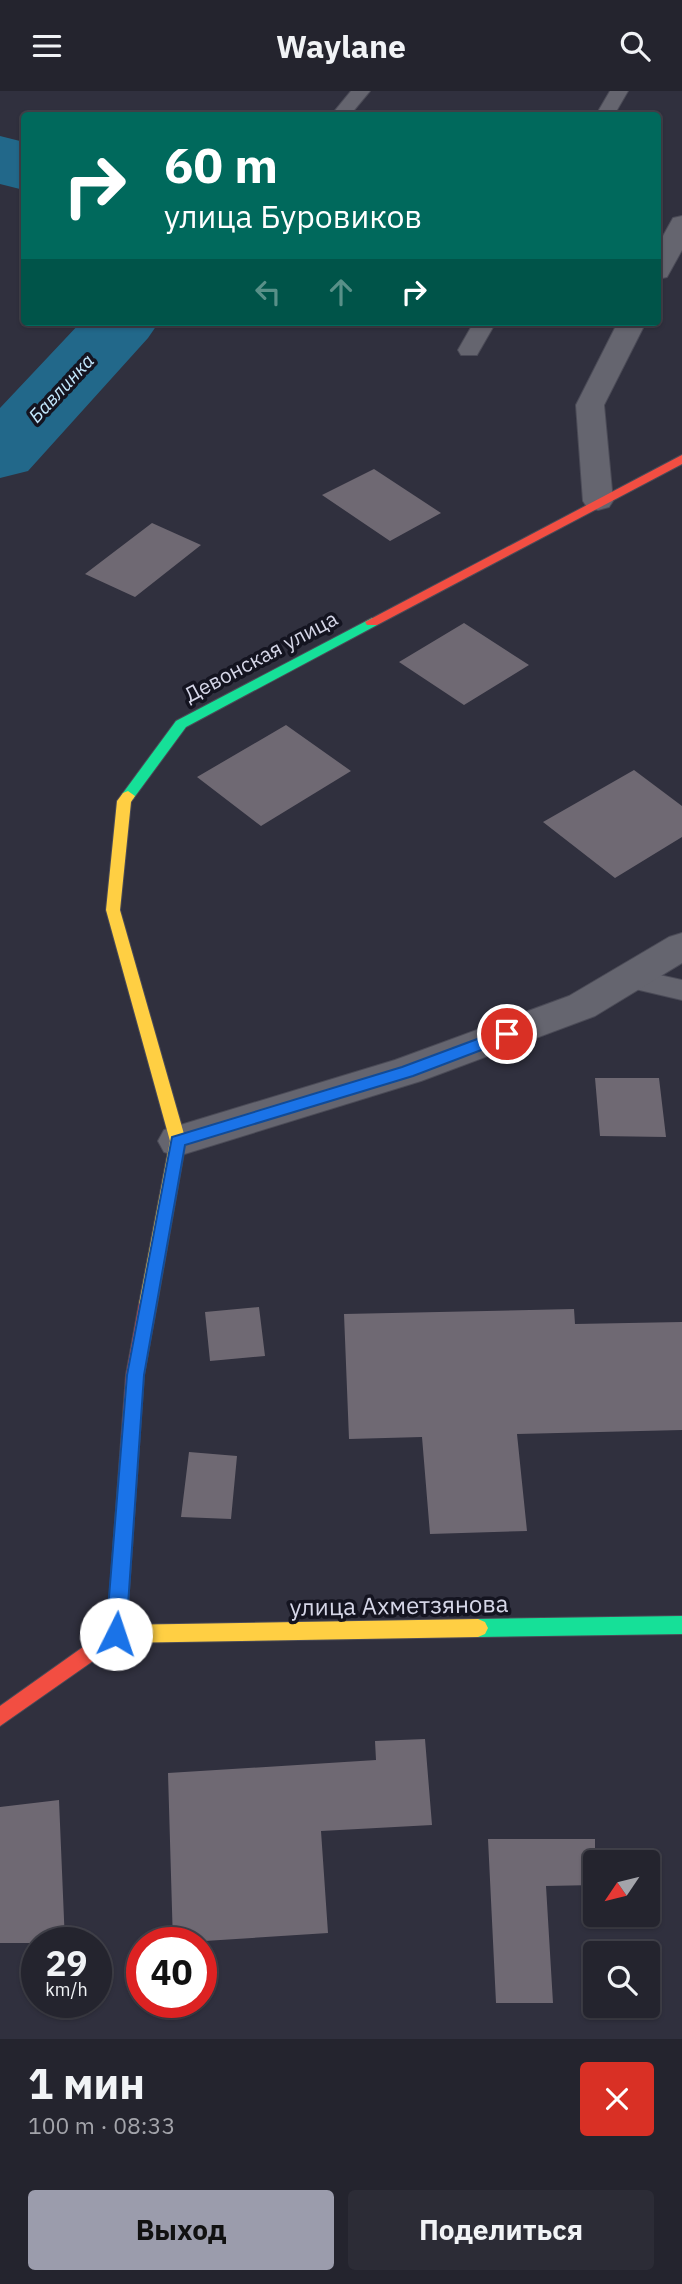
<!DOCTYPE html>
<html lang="ru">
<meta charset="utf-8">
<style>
:root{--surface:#24242e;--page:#2c2c36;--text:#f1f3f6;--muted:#a3a4aa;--line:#41414a;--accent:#9b9cac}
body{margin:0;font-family:"IBM Plex Sans",sans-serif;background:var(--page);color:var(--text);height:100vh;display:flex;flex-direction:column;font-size:26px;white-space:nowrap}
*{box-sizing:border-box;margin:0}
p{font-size:23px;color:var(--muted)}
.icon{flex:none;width:38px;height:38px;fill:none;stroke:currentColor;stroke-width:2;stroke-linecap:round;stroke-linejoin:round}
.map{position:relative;height:1948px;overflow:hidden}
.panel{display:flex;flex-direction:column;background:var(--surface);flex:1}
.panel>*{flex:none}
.guide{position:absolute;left:21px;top:21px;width:640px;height:214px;border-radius:7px;box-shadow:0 2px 5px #0004,0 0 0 2px var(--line);background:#00695c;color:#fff;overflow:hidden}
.needle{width:46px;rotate:235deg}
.tools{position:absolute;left:583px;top:1759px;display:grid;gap:14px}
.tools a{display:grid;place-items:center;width:77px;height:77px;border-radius:7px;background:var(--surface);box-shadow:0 2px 5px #0004,0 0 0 2px var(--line);font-size:35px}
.speed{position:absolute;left:21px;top:1836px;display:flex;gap:14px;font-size:35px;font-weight:700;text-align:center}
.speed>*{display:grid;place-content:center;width:91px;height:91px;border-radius:50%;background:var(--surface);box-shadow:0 2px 5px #0004,0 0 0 2px var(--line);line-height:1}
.speed small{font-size:18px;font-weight:400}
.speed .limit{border:10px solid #d22;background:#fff;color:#111}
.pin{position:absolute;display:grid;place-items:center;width:60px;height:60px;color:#fff;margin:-30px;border:4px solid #fff;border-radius:50%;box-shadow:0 2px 7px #0007}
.me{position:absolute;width:77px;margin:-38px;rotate:4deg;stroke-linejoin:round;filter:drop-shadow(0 0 5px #0008)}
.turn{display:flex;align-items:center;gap:24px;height:147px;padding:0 28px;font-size:32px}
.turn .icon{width:91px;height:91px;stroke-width:2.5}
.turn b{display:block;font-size:49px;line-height:60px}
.lanes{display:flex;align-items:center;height:66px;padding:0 28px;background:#0003;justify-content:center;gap:35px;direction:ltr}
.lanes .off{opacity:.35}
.round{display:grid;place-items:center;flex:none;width:74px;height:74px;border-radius:7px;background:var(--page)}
.headline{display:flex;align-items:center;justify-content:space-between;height:119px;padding:0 28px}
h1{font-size:42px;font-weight:700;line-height:52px}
.primary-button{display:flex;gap:14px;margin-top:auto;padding:14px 28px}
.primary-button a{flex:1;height:80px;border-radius:7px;background:var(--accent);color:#111;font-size:28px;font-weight:700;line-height:80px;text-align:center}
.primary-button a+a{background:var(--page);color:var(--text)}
header{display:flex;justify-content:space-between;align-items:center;height:91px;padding:0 28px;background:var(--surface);font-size:32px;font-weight:700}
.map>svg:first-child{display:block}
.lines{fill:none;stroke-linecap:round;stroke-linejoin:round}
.river{fill:#22688a;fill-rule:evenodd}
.building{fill:#6f6973}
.lane-casing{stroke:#4b4b57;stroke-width:2}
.street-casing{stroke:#4b4b57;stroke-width:2}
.fast-casing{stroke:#4b4b57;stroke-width:2}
.slow-casing{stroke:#4b4b57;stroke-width:2}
.jam-casing{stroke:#4b4b57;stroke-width:2}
.lane{fill:#65656f;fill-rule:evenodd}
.street{fill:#65656f;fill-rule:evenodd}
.fast{fill:#16e098;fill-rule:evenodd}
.slow{fill:#ffcf43;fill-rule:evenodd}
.jam{fill:#f24e42;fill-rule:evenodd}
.route{fill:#1a73e8;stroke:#114b97;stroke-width:2}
.labels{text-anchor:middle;stroke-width:7;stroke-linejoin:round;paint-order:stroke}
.far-water-label{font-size:19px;font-style:italic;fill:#c4e9fe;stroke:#141420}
.street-label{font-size:21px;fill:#d5d6e7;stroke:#141420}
.near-street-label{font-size:24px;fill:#d5d6e7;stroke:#141420}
</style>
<header><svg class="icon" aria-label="menu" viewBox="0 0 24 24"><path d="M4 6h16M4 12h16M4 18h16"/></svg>Waylane<svg class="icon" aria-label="search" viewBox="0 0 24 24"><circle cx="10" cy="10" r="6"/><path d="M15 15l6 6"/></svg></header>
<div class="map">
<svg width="682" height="1948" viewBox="0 0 682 1948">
<rect width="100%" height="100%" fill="#30303e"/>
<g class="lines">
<path class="river" d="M 0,45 L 24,51 L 24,99 L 0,93 Z
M 81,231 L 159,231 L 148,247 L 28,380 L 0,387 L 0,317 Z"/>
</g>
<path class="building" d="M 374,378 L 441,422 L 390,450 L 322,404 Z
M 152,432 L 201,454 L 135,506 L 85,483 Z
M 464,532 L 529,574 L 464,614 L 399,571 Z
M 286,634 L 351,680 L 261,735 L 197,686 Z
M 634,679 L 682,715 L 682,746 L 615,787 L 543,731 Z
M 595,987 L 659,987 L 666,1046 L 600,1045 Z
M 259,1216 L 265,1265 L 210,1270 L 205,1221 Z
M 574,1218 L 575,1233 L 682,1231 L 682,1339 L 517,1343 L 527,1440 L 430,1443 L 422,1346 L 349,1348 L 344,1223 Z
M 189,1361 L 237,1365 L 231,1428 L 181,1426 Z
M 425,1648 L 432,1734 L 321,1740 L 328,1842 L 173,1852 L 168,1682 L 376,1669 L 375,1650 Z
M 59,1709 L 65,1852 L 0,1852 L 0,1716 Z
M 488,1748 L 595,1748 L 595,1794 L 546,1795 L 553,1912 L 496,1912 Z"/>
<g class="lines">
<defs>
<path id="lane" d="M 351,0 L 370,0 L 350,24 L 334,24 L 333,22 Z
M 610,0 L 628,0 L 614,24 L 596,24 Z
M 474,231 L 496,231 L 477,264 L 461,264 L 458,259 Z
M 628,877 L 682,889 L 682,909 L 618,894 L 614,887 L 618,880 Z"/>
<path id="street" d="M 682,125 L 682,159 L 667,186 L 658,188 L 658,154 L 673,127 Z
M 618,231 L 646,231 L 604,314 L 613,410 L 609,416 L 598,419 L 587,416 L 583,410 L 576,314 Z
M 682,842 L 682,872 L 595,925 L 421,990 L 178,1065 L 164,1061 L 158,1050 L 164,1039 L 395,969 L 569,905 L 669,846 Z"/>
<path id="fast" d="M 372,527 L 377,528 L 377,534 L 186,636 L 133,708 L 123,708 L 121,705 L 123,702 L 176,630 Z
M 682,1525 L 682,1543 L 478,1546 L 471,1543 L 468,1537 L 471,1531 L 478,1528 Z"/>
<path id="slow" d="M 128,700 L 135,705 L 131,711 L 120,819 L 186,1050 L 157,1213 L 154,1218 L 148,1220 L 142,1218 L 139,1213 L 170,1050 L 106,819 L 117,710 L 123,702 Z
M 478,1528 L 485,1531 L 488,1537 L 485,1543 L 478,1546 L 116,1552 L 109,1549 L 106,1543 L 109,1537 L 116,1534 Z"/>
<path id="jam" d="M 682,364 L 682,373 L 377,534 L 367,534 L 365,531 Z
M 148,1206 L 154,1208 L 157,1213 L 144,1284 L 126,1543 L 123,1549 L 0,1635 L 0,1615 L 107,1539 L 126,1284 L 139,1213 L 142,1208 Z"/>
</defs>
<use href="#lane" class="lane-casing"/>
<use href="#street" class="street-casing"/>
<use href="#fast" class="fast-casing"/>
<use href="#slow" class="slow-casing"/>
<use href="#jam" class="jam-casing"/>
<use href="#lane" class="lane"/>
<use href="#street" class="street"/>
<use href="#fast" class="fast"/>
<use href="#slow" class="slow"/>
<use href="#jam" class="jam"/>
</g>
<path class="route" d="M 507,937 L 515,943 L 513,947 L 413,985 L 185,1054 L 144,1284 L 126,1543 L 123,1549 L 116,1551 L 109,1549 L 106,1543 L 127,1284 L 172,1046 L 402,976 Z"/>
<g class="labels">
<g class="far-water-label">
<text transform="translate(61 297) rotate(-47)" y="7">Бавлинка</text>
</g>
<g class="street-label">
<text transform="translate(261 566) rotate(-28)" y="7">Девонская улица</text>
</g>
<g class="near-street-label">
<text transform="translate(399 1515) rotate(-1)" y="8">улица Ахметзянова</text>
</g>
</g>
</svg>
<div class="tools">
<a><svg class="needle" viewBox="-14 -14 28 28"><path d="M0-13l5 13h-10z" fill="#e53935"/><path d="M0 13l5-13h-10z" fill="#a3a4aa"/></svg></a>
<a><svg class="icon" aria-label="search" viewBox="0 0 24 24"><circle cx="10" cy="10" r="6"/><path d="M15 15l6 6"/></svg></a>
</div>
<div class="speed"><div>29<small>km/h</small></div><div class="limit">40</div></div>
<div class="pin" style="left:507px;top:943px;background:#d93025"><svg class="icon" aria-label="arrive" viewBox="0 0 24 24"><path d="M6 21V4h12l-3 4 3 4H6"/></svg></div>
<svg class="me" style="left:116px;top:1543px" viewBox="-20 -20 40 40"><circle r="19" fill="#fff"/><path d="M0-13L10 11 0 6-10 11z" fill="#1a73e8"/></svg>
<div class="guide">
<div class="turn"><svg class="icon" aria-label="right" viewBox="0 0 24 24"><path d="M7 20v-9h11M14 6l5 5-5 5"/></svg><div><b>60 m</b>улица Буровиков</div></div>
<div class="lanes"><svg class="icon off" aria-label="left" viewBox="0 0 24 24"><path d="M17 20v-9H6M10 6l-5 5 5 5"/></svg><svg class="icon off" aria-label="ahead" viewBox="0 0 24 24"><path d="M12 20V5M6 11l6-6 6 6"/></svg><svg class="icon" aria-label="right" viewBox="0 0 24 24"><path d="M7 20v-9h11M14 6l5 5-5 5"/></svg></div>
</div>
</div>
<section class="panel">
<div class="headline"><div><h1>1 мин</h1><p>100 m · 08:33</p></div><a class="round" style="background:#d93025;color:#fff"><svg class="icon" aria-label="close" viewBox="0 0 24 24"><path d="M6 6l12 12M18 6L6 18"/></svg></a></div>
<div class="primary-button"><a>Выход</a><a>Поделиться</a></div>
</section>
